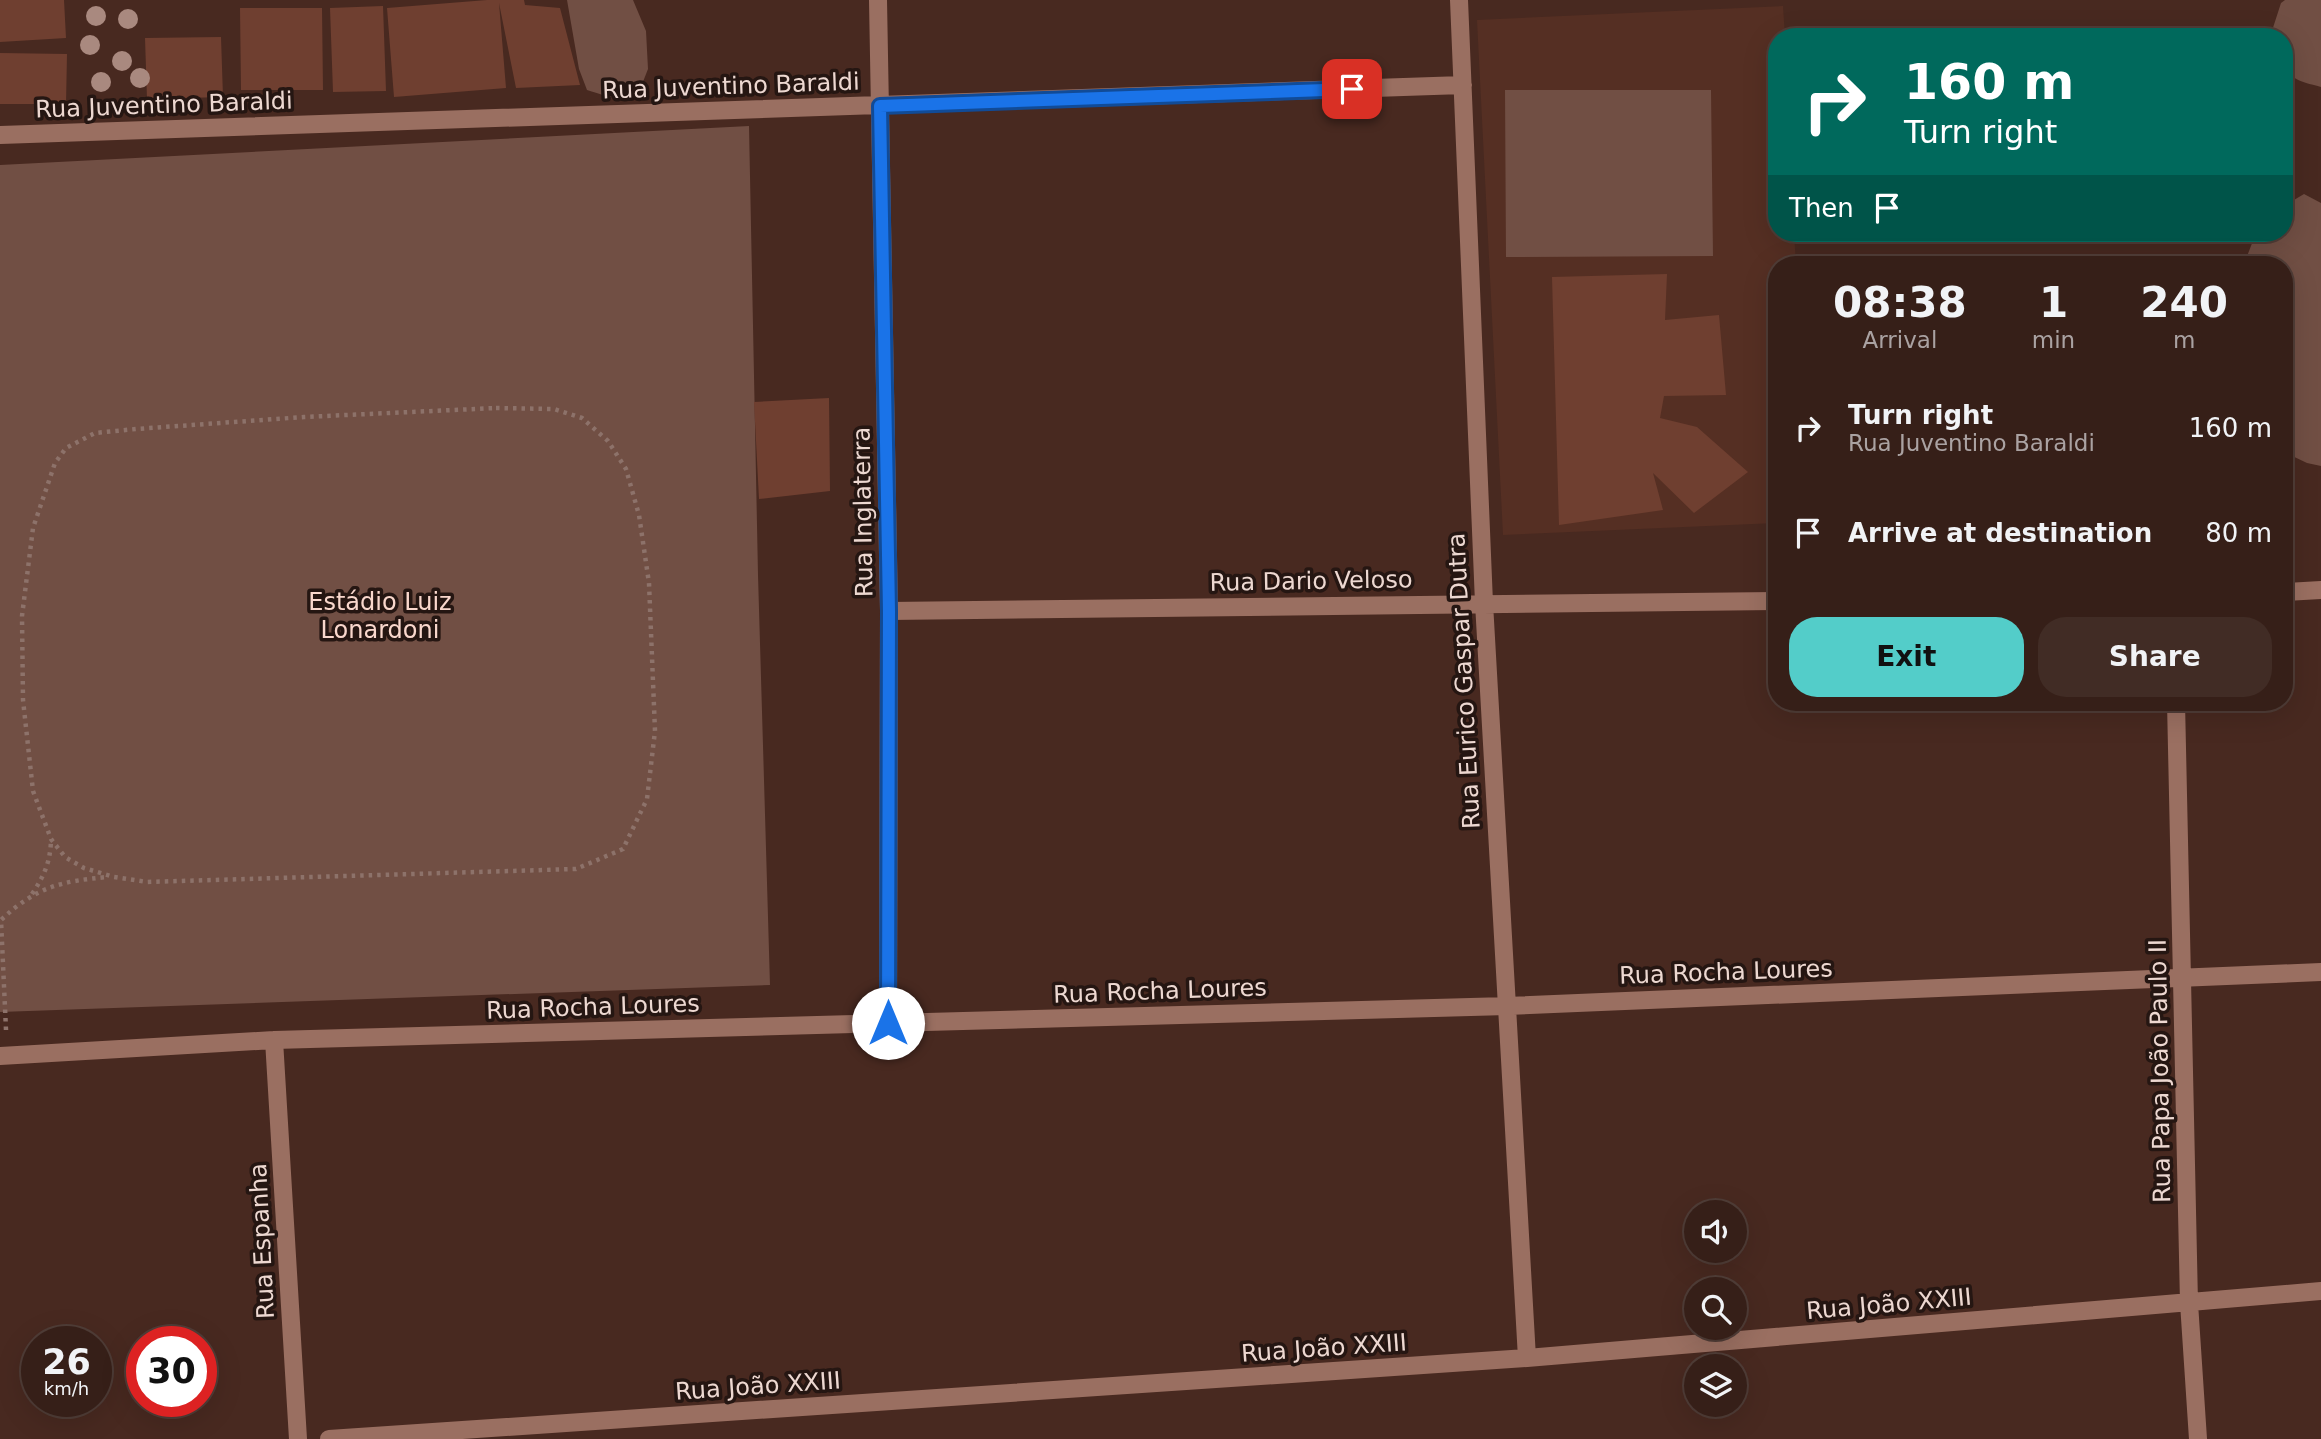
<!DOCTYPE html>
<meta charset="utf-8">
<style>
:root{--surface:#361f18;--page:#412c25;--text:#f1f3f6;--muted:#aaa2a2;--line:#503d37;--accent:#53cdc9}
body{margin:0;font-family:"DejaVu Sans",sans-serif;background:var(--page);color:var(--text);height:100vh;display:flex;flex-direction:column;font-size:26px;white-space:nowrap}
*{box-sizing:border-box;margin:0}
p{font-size:23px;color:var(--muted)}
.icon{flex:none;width:38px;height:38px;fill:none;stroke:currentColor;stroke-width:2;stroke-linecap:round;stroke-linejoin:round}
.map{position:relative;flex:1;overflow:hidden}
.details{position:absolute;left:1768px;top:256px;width:525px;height:455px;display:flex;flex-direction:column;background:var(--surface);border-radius:28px;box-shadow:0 7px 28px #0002,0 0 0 2px var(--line)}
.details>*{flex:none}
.top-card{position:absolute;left:1768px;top:28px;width:525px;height:214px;border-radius:28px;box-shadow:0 7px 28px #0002,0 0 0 2px var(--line);background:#00695c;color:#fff;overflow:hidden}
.fabs{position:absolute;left:1684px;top:1200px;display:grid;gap:14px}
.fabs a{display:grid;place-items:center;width:63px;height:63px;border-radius:50%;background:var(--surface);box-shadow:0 7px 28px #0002,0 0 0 2px var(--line);font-size:35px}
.speed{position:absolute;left:21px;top:1326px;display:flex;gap:14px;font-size:35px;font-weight:700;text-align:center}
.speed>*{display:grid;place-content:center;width:91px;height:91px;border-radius:50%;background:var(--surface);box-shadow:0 7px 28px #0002,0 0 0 2px var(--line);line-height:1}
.speed small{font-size:18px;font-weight:400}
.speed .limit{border:10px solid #d22;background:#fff;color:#111}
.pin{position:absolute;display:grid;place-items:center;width:60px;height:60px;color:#fff;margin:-30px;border-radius:14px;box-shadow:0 4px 10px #0006}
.me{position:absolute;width:77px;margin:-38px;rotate:0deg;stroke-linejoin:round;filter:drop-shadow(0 0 5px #0008)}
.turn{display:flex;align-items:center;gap:24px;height:147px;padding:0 21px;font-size:32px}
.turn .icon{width:91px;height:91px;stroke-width:2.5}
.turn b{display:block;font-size:49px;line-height:60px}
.then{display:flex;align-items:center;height:66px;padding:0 21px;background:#0003;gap:14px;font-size:26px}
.eta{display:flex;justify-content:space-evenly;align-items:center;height:119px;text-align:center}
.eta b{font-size:42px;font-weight:700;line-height:49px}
.cta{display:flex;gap:14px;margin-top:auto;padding:14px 21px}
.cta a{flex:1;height:80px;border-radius:28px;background:var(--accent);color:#111;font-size:28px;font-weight:700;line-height:80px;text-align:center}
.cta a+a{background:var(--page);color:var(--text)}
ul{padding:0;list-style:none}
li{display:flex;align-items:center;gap:21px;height:105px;padding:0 21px}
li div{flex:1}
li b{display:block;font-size:26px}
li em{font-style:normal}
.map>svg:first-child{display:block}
.built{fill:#552f23}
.green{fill:#714f44}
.building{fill:#6f3f30}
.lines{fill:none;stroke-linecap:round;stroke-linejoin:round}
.path{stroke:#8d726a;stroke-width:4.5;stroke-dasharray:3.5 5;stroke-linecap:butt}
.minor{stroke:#9a6f61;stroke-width:18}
.tree{fill:#a9897f}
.route-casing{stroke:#114b97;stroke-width:18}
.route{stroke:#1a73e8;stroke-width:12}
.labels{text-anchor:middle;stroke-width:7;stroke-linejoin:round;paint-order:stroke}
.street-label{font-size:24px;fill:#edd8d1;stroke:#251612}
.park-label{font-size:24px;fill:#f9d7cc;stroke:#251612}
</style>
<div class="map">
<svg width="2321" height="1439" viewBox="0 0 2321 1439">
<rect width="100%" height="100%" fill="#482920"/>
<path class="built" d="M 1783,6 L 1785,37 L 1776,37 L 1776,233 L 1794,233 L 1796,264 L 1776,264 L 1776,523 L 1503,535 L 1477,20 Z"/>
<path class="green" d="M 567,0 L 633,0 L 646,31 L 648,69 L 639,92 C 617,101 609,97 587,90 L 579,69 Z
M 2285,0 L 2321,0 L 2321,87 C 2284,78 2284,74 2284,37 L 2270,37 L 2281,3 Z
M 1505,90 L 1711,90 L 1713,256 L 1506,257 Z
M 749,126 L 758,575 L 770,985 L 0,1012 L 0,165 Z
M 2304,194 L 2321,203 L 2321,466 L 2307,463 L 2284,452 L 2284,264 L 2244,264 L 2256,233 L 2284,233 L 2284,206 Z"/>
<path class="building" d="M 0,0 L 64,0 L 66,38 L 0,42 Z
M 487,0 L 524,0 L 525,5 L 560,8 L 580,85 L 516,88 L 499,3 L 506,88 L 394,97 L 387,8 Z
M 383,6 L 386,91 L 333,92 L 330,8 Z
M 240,8 L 322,8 L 323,90 L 241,90 Z
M 221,37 L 223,97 L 147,99 L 145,38 Z
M 0,53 L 67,54 L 66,104 L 0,104 Z
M 1667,274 L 1665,320 L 1719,315 L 1726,395 L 1664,396 L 1660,418 L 1697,427 L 1748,472 L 1694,513 L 1653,473 L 1663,510 L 1559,525 L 1552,277 Z
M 829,398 L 830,491 L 759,499 L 754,402 Z"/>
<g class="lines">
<path class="path" d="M 496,408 L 554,409 L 582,418 L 608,441 L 626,469 L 639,515 L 649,583 L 655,731 L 647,799 L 623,849 L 576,869 L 147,882 L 114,877 L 84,868 L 65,857 L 51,839 L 33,791 L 23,700 L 22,616 L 33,528 L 55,463 L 66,448 L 95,433 L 136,429 L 304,417 Z
M 32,894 C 44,876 50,863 51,841
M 6,1030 L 1,920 C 36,887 61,881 108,877"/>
<path class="minor" d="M 878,0 L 889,611 L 888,1023
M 1459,0 L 1484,603 L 1527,1358
M 0,135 L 1463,85
M 2284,592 L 2321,590
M 889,611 L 1776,601
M 2176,702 L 2189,1303 L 2198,1439
M 274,1040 L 298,1439
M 0,1056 L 274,1040 L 1507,1006 L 2321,972
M 329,1439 L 1527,1358 L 2321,1291"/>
</g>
<g class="tree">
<circle cx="96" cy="16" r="10"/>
<circle cx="128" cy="19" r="10"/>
<circle cx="90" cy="45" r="10"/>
<circle cx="122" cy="61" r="10"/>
<circle cx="140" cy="78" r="10"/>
<circle cx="101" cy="82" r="10"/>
</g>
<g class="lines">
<defs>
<path id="route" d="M 888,1023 L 889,611 L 880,106 L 1352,89"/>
</defs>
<use href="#route" class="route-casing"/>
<use href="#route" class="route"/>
</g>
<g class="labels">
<g class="street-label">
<text transform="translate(731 86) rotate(-2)" y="8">Rua Juventino Baraldi</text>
<text transform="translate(164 105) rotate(-2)" y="8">Rua Juventino Baraldi</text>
<text transform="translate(863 512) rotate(-91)" y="8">Rua Inglaterra</text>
<text transform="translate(1311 581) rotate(-1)" y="8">Rua Dario Veloso</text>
<text transform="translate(1464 681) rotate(-93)" y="8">Rua Eurico Gaspar Dutra</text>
<text transform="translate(1726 972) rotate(-2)" y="8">Rua Rocha Loures</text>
<text transform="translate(1160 991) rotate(-2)" y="8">Rua Rocha Loures</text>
<text transform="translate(593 1007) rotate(-2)" y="8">Rua Rocha Loures</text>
<text transform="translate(2160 1071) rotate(-91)" y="8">Rua Papa João Paulo II</text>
<text transform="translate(262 1241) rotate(-93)" y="8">Rua Espanha</text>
<text transform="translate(1889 1304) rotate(-5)" y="8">Rua João XXIII</text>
<text transform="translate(1324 1348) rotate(-4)" y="8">Rua João XXIII</text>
<text transform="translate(758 1386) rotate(-4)" y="8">Rua João XXIII</text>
</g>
<g class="park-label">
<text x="380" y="610">Estádio Luiz<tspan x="380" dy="28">Lonardoni</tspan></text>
</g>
</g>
</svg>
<div class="fabs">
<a><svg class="icon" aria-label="sound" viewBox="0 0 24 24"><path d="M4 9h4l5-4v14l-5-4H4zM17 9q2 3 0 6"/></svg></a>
<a><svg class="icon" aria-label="search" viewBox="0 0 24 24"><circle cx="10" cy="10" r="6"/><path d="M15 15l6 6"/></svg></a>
<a><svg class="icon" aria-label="layers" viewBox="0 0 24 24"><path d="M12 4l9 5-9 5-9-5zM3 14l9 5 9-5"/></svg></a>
</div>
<div class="speed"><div>26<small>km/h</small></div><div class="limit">30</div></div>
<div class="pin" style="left:1352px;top:89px;background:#d93025"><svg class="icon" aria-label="arrive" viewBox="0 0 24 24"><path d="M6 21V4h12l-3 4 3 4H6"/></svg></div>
<svg class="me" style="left:888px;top:1023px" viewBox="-20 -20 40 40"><circle r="19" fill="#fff"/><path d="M0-13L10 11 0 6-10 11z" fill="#1a73e8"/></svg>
<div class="top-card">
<div class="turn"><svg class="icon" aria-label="right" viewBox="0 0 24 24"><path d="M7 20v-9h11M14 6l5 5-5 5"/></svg><div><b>160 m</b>Turn right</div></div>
<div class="then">Then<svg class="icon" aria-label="arrive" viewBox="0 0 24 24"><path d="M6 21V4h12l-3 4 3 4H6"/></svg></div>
</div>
<section class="details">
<div class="eta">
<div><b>08:38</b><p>Arrival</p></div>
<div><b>1</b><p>min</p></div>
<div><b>240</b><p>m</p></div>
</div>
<ul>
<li><svg class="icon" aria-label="right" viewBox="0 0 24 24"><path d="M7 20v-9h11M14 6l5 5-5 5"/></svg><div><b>Turn right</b><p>Rua Juventino Baraldi</p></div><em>160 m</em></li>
<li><svg class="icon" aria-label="arrive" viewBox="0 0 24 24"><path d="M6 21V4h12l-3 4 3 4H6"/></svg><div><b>Arrive at destination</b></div><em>80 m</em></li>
</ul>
<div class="cta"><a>Exit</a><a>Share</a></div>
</section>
</div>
